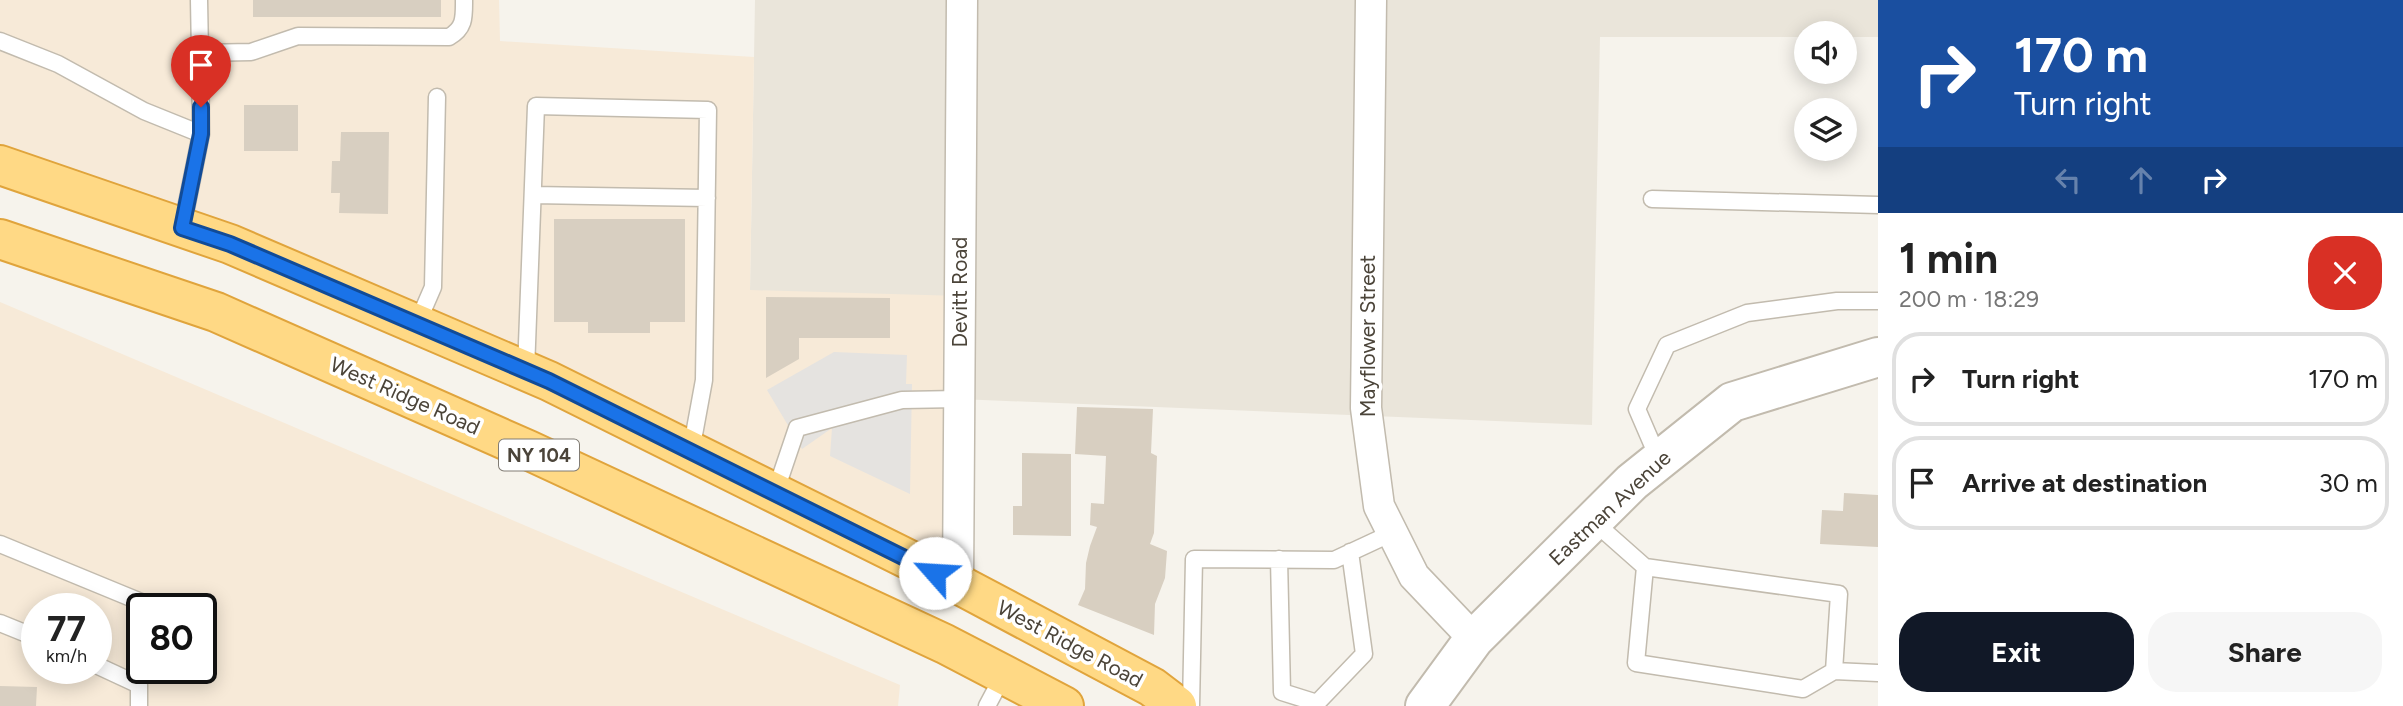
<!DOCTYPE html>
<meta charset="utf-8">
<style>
:root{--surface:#fff;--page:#f6f6f6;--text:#222;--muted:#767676;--line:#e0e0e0;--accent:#111827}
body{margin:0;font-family:Figtree,sans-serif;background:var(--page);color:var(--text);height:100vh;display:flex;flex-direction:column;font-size:26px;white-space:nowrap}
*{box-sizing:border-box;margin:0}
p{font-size:23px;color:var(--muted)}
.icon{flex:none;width:38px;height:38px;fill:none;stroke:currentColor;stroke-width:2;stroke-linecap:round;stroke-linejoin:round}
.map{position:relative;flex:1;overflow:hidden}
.side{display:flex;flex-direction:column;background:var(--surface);width:525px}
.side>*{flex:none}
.guide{background:#1a4fa0;color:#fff;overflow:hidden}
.tools{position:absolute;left:1794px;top:21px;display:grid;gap:14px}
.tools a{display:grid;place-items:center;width:63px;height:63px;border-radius:50%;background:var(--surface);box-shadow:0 4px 18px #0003;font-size:35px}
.speed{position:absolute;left:21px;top:593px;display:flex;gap:14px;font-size:35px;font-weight:700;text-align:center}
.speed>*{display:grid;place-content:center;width:91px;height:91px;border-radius:50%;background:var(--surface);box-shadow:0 4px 18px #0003;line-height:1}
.speed small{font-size:18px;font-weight:400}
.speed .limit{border:4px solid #111;border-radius:10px;background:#fff;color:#111}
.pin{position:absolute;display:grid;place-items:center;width:60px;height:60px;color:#fff;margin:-72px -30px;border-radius:50% 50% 50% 0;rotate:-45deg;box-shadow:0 0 7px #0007}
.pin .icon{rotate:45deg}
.me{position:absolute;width:77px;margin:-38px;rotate:296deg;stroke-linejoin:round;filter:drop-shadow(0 0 5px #0008)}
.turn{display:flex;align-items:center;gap:24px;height:147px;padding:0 21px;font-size:32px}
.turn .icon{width:91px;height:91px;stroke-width:2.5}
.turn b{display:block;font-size:49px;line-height:60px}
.lanes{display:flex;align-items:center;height:66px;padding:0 21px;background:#0003;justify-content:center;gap:35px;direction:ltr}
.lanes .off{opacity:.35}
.round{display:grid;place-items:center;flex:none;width:74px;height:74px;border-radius:28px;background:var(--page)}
.headline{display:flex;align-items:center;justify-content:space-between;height:119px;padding:0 21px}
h1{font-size:42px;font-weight:700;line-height:52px}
.cta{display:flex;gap:14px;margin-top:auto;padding:14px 21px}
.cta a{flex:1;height:80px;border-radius:28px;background:var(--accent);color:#fff;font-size:28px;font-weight:700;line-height:80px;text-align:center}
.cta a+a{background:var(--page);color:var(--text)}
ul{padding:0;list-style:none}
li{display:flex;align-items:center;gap:21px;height:94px;margin:0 14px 10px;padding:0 7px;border:4px solid var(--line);border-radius:28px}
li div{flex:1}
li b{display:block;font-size:26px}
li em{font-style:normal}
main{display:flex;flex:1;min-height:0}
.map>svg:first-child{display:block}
.residential{fill:#eae5da}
.commercial{fill:#f7ead8;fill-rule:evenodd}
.parking{fill:#e5e3e0}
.building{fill:#d8cfc1}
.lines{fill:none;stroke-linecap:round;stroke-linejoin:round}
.service-casing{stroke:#c2bbae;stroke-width:19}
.minor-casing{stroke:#c2bbae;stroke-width:33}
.tertiary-casing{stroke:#c2bbae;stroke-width:42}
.trunk-casing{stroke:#e0a43c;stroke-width:42}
.service{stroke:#fff;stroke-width:16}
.minor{stroke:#fff;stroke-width:30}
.tertiary{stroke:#fff;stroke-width:38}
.trunk{stroke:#ffd985;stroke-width:38}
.route-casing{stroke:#114b97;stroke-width:18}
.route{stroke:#1a73e8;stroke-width:12}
.labels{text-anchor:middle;stroke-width:7;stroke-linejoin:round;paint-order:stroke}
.shield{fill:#fff;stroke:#817c74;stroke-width:2}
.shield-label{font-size:19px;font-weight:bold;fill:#4b4439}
.street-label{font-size:21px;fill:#4b4439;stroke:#fff}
</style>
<main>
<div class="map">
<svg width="1878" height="706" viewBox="0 0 1878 706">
<rect width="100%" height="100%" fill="#f6f3ec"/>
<path class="residential" d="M 755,0 L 1878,0 L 1878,37 L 1845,37 L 1844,33 L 1806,33 L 1806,37 L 1600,37 L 1592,425 L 959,399 L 750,290 Z"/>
<path class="commercial" d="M 0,0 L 499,0 L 500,41 L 754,57 L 750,290 L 960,296 L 958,584 L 549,381 L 0,165 Z
M 0,302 L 900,685 L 898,706 L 0,706 ZM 37,609 L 96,609 L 96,668 L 37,668 ZM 142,609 L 201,609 L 201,668 L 142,668 Z"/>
<path class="parking" d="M 834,352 L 907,355 L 906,384 L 912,384 L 910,494 L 830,456 L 832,428 L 802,449 L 767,390 Z"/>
<path class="building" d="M 253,0 L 441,0 L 441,17 L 253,17 Z
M 244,105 L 298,105 L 298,151 L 244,151 Z
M 341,132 L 389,132 L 388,214 L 339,213 L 340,193 L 331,193 L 332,161 L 340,161 Z
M 554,219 L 685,219 L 685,322 L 650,322 L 650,333 L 588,333 L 588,322 L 554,322 Z
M 766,297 L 890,298 L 890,338 L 799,338 L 799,359 L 766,378 Z
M 1077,407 L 1153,409 L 1151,453 L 1157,456 L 1154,533 L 1150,544 L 1167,551 L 1165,578 L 1155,604 L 1154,635 L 1078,605 L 1085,589 L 1086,563 L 1090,546 L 1097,527 L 1090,525 L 1091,503 L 1104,504 L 1106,456 L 1075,454 Z
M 1022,453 L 1071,454 L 1071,536 L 1013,535 L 1013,506 L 1022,506 Z
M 1844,493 L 1878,495 L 1878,547 L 1820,544 L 1822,510 L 1843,511 Z
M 0,686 L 37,687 L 36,706 L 0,706 Z"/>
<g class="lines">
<defs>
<path id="service" d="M 199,0 L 200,53
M 0,41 L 58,64 L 144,111 L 201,134 L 200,53 L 251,52 L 298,36 L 449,37 C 465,28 464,17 464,0
M 533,195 L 707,198
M 1652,199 L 1878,205
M 182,228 L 201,134
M 417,324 L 433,287 L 437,97
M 526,370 L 536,106 L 708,110 L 704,380 L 691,451
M 1659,460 L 1637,409 L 1667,345 L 1747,313 L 1837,301 L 1878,301
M 775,493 L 797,428 L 902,400 L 959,399
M 1593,521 L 1645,567 L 1839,594 L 1834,671
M 0,544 L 158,609
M 1279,559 L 1282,692 L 1317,703 L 1364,654 L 1350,552
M 1645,567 L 1636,663 L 1803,689 L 1834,671 L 1878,673
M 0,623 L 37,638
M 96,665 L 139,685 L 139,706
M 987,706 L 1004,674
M 1191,706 L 1194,559 L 1334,560 L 1392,533"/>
<path id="minor" d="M 1371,0 L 1366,408 L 1379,506 L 1414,576 L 1474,639
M 958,584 L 962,0"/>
<path id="tertiary" d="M 1425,706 L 1474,639 L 1632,482 L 1732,402 L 1878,357"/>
<path id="trunk" d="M 0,165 L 230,244 L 549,381 L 958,584 L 1152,687 L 1177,706
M 0,239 L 216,312 L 528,450 L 945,644 L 1064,706"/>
</defs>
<use href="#service" class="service-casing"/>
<use href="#minor" class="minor-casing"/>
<use href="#tertiary" class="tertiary-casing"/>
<use href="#trunk" class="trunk-casing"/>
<use href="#service" class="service"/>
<use href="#minor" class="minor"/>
<use href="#tertiary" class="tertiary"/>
<use href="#trunk" class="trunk"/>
</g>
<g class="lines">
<defs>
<path id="route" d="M 201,107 L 201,134 L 182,228 L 230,244 L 549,381 L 935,573"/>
</defs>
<use href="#route" class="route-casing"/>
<use href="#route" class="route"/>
</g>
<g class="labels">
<rect class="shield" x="499" y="439.5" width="80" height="31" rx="5"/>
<g class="shield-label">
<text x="539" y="462">NY 104</text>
</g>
<g class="street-label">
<text transform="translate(960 292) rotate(-90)" y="7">Devitt Road</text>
<text transform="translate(1368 336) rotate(-90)" y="7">Mayflower Street</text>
<text transform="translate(405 396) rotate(24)" y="7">West Ridge Road</text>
<text transform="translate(1610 508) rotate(-43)" y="7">Eastman Avenue</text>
<text transform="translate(1070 644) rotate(28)" y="7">West Ridge Road</text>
</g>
</g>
</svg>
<div class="tools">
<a><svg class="icon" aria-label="sound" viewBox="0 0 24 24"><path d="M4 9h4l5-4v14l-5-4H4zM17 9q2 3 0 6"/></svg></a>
<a><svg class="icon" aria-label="layers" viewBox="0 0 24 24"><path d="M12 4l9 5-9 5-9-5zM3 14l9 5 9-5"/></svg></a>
</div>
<div class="speed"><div>77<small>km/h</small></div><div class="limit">80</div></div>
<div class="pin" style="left:201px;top:107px;background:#d93025"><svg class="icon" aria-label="arrive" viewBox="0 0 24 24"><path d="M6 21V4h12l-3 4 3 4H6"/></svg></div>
<svg class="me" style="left:935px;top:573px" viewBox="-20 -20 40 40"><circle r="19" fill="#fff"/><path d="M0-13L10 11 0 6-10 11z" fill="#1a73e8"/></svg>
</div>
<section class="side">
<div class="guide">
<div class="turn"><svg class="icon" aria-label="right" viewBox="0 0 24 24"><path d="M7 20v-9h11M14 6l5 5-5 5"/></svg><div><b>170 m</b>Turn right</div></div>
<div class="lanes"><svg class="icon off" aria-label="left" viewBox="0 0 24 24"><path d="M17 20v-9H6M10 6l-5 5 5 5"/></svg><svg class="icon off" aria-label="ahead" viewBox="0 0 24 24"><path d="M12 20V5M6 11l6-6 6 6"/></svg><svg class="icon" aria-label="right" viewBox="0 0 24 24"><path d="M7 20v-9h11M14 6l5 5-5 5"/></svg></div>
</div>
<div class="headline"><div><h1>1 min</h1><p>200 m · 18:29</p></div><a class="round" style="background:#d93025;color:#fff"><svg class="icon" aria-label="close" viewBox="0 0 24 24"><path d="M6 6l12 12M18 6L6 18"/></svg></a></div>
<ul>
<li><svg class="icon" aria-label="right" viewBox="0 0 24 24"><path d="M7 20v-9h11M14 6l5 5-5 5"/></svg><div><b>Turn right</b></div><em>170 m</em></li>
<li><svg class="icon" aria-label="arrive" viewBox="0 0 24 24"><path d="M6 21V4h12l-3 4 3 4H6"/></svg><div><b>Arrive at destination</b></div><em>30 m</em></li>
</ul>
<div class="cta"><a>Exit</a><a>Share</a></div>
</section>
</main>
